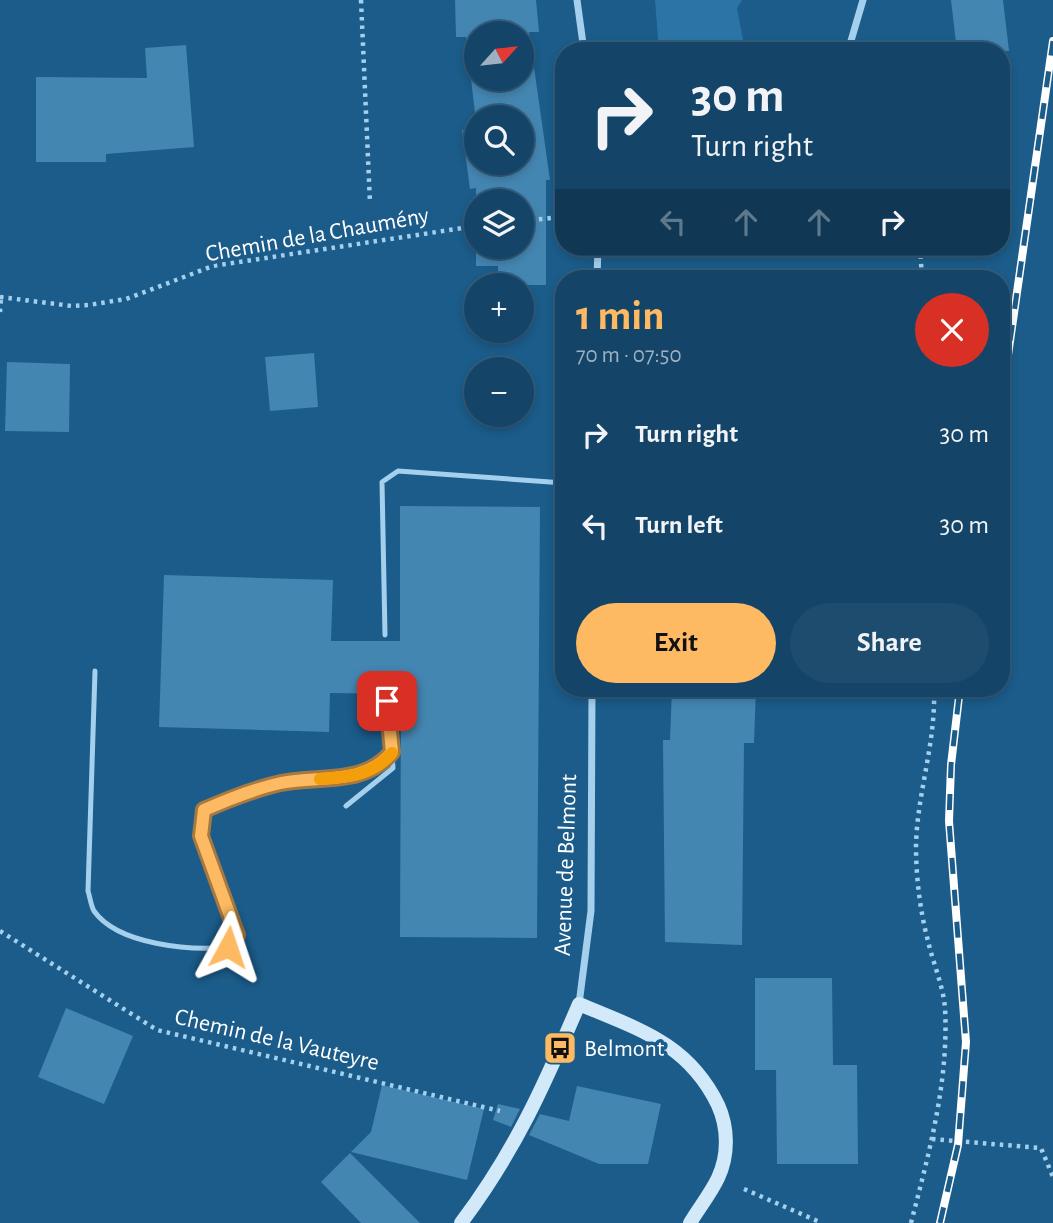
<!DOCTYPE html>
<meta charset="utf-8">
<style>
:root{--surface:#144568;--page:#1d4c6e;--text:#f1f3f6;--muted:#9db1c0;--line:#335d7c;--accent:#feba62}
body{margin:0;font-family:"Alegreya Sans",sans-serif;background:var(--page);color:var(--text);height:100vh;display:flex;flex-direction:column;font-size:26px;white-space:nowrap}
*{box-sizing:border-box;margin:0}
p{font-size:23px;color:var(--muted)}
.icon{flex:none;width:38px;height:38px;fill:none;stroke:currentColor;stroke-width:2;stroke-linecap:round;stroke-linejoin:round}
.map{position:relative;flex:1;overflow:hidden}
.panel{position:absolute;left:555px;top:270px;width:455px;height:427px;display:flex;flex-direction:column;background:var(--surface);border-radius:28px;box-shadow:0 4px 10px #0003,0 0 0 2px var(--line)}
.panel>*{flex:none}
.guide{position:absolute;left:555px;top:42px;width:455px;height:214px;border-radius:28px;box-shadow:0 4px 10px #0003,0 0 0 2px var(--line);background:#144568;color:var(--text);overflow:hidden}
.needle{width:46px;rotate:63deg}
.fabs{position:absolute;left:464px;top:21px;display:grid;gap:14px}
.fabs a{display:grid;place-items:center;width:70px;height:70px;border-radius:50%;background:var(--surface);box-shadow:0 4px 10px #0003,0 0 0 2px var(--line);font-size:35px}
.pin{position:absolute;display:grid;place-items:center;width:60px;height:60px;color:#fff;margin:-30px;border-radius:14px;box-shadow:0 4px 10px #0006}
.me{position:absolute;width:77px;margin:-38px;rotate:5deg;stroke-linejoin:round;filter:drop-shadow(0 0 5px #0008)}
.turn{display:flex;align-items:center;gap:24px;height:147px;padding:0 21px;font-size:32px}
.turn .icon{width:91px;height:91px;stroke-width:2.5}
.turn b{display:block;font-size:49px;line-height:60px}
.lanes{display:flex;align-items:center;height:66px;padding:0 21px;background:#0003;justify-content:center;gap:35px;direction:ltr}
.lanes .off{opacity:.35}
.round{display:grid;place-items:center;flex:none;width:74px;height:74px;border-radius:37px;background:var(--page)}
.headline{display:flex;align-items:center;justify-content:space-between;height:119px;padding:0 21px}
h1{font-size:42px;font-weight:600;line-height:52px;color:var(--accent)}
.primary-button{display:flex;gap:14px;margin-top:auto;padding:14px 21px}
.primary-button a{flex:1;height:80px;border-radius:42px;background:var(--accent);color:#111;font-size:28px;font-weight:600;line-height:80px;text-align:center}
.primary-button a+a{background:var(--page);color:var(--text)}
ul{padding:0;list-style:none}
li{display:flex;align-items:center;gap:21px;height:91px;padding:0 21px}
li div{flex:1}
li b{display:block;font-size:26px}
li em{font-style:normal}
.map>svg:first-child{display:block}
.green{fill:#2b75a6}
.building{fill:#4486b2;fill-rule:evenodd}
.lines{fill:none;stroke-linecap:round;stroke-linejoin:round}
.path{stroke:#a5d0ed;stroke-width:4.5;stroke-dasharray:3.5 5;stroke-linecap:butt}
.lane{stroke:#a5d0ed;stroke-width:5}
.street{stroke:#a5d0ed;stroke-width:7}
.secondary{stroke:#d2e9f9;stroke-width:14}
.rail-casing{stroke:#fff;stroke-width:8}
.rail{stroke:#1b5c8a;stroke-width:5;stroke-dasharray:16;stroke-linecap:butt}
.route-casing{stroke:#a57940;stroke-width:18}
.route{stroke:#feba62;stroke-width:12}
.slow{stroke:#f59e0b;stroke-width:12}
.labels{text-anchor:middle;stroke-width:7;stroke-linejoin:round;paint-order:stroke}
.street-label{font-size:24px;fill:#fff;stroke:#1b5c8a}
.poi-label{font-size:24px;fill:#fff;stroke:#1b5c8a;text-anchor:start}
</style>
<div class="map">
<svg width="1053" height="1223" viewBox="0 0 1053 1223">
<rect width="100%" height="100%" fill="#1b5c8a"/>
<path class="green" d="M 655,0 L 742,0 L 737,8 L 745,51 L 659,51 Z"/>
<path class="building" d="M 455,0 L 536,0 L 539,32 L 529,32 L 550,180 L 546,180 L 546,285 L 498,285 L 498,266 L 476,266 L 476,247 L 522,247 L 522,201 L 476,201 L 476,207 L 476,188 L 470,189 L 462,130 L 476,128 L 476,163 L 522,163 L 522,117 L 476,117 L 476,121 L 466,37 L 456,37 ZM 476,33 L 522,33 L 522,79 L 476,79 Z
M 951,0 L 1003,0 L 1009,51 L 957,51 Z
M 186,45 L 194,147 L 106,154 L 106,162 L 36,162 L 36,77 L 147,78 L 145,48 Z
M 314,353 L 318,407 L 270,411 L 265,357 Z
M 7,362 L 70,364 L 69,432 L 5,431 Z
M 400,506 L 540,507 L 537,938 L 400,937 L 401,694 L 330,693 L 329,732 L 159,727 L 164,575 L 333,580 L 331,641 L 400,641 Z
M 672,688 L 756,688 L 754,743 L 744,743 L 742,945 L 665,942 L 663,740 L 670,740 Z
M 755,978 L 832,978 L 833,1065 L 857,1065 L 858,1164 L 777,1164 L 776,1070 L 755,1070 Z
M 66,1008 L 133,1036 L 104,1104 L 38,1077 Z
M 382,1085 L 484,1109 L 467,1180 L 351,1152 L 371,1132 Z
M 577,1086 L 661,1104 L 648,1164 L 599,1164 L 529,1135 L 540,1114 L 569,1121 Z
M 498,1104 L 520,1109 L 511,1127 L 493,1120 Z
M 350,1153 L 420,1223 L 361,1223 L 321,1182 Z"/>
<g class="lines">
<path class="path" d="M 361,0 L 370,203
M 522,221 L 561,217
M 920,247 L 922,278
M 0,297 L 72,306 L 89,305 L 126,299 L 213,266 L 476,226
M 0,312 L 1,298
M 0,931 L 157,1030 L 500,1111
M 932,1139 L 1041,1148 L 1053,1177
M 744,1189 L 822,1223
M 911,1223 C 929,1153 949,1081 945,1008 C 943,985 933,963 928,941 C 920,911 916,877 916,846 C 917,793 936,744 934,688"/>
<path class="lane" d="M 385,635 L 382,482 L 398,471 L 564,483
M 95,671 L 88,891 C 90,897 91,906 94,911 C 118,945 191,951 228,947 L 237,935 L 201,836 L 204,810 C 229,799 253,789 281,783 C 320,775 364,786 392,753 L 387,701
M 346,806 L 393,768 L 392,754"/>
<path class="street" d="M 577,0 L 584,51
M 848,51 L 863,0
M 597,278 L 598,247
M 579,1004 L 591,911 L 592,688"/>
<path class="secondary" d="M 461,1223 C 515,1151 544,1086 579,1004 C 638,1029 688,1043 718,1105 C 728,1127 729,1155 718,1178 C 711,1193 699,1208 690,1223"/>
<defs>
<path id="rail" d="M 1001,404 L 1053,41
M 940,1223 L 958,1145 L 966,1042 L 949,821 L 951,765 L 960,688"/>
</defs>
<use href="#rail" class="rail-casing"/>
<use href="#rail" class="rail"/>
</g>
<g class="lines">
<defs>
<path id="route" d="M 228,947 L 237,935 L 201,836 L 204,810 C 229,799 253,789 281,783 C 320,775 364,786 392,752 L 387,701"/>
</defs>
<use href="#route" class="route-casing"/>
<use href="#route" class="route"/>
<path class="slow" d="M 320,779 C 348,777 372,776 392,753"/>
</g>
<defs>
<symbol id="bus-square" viewBox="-11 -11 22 22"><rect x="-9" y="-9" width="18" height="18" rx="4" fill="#feba62" stroke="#1b5c8a"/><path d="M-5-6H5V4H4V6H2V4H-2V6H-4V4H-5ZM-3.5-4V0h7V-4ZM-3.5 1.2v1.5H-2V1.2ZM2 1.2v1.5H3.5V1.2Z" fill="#111"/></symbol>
</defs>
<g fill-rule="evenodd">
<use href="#bus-square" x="541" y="1029" width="38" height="38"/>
</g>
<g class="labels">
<g class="street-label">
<text transform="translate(317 234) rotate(-10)" y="8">Chemin de la Chaumény</text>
<text transform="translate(565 865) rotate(-88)" y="8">Avenue de Belmont</text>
<text transform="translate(277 1039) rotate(13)" y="8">Chemin de la Vauteyre</text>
</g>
<g class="poi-label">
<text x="584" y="1056">Belmont</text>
</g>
</g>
</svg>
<div class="fabs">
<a><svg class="needle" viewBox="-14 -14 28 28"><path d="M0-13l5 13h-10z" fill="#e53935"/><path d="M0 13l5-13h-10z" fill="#9db1c0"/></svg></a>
<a><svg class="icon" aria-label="search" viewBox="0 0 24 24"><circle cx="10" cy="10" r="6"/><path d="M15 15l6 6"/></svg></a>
<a><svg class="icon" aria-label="layers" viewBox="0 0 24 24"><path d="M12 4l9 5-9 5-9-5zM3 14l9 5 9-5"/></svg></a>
<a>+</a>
<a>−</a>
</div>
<div class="pin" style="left:387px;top:701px;background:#d93025"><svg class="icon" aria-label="arrive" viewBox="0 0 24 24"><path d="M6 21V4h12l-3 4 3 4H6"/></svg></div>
<svg class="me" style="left:228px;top:947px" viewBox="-20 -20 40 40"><path d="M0-17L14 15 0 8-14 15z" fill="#feba62" stroke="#fff" stroke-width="4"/></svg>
<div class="guide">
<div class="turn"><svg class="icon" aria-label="right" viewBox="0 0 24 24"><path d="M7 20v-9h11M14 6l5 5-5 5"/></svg><div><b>30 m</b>Turn right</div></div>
<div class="lanes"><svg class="icon off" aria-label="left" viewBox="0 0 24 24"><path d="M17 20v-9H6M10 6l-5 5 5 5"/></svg><svg class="icon off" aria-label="ahead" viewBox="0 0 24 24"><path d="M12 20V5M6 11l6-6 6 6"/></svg><svg class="icon off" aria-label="ahead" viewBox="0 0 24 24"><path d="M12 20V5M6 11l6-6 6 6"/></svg><svg class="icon" aria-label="right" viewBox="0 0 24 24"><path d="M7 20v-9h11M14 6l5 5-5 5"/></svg></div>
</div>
<section class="panel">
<div class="headline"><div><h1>1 min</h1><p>70 m · 07:50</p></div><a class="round" style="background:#d93025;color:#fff"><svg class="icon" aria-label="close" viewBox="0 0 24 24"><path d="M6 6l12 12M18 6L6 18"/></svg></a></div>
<ul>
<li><svg class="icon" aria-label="right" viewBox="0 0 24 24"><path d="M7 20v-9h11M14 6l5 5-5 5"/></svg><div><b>Turn right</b></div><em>30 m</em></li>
<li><svg class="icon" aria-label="left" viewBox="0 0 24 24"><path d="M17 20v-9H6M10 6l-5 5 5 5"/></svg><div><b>Turn left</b></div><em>30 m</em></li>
</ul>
<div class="primary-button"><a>Exit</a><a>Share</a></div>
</section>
</div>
